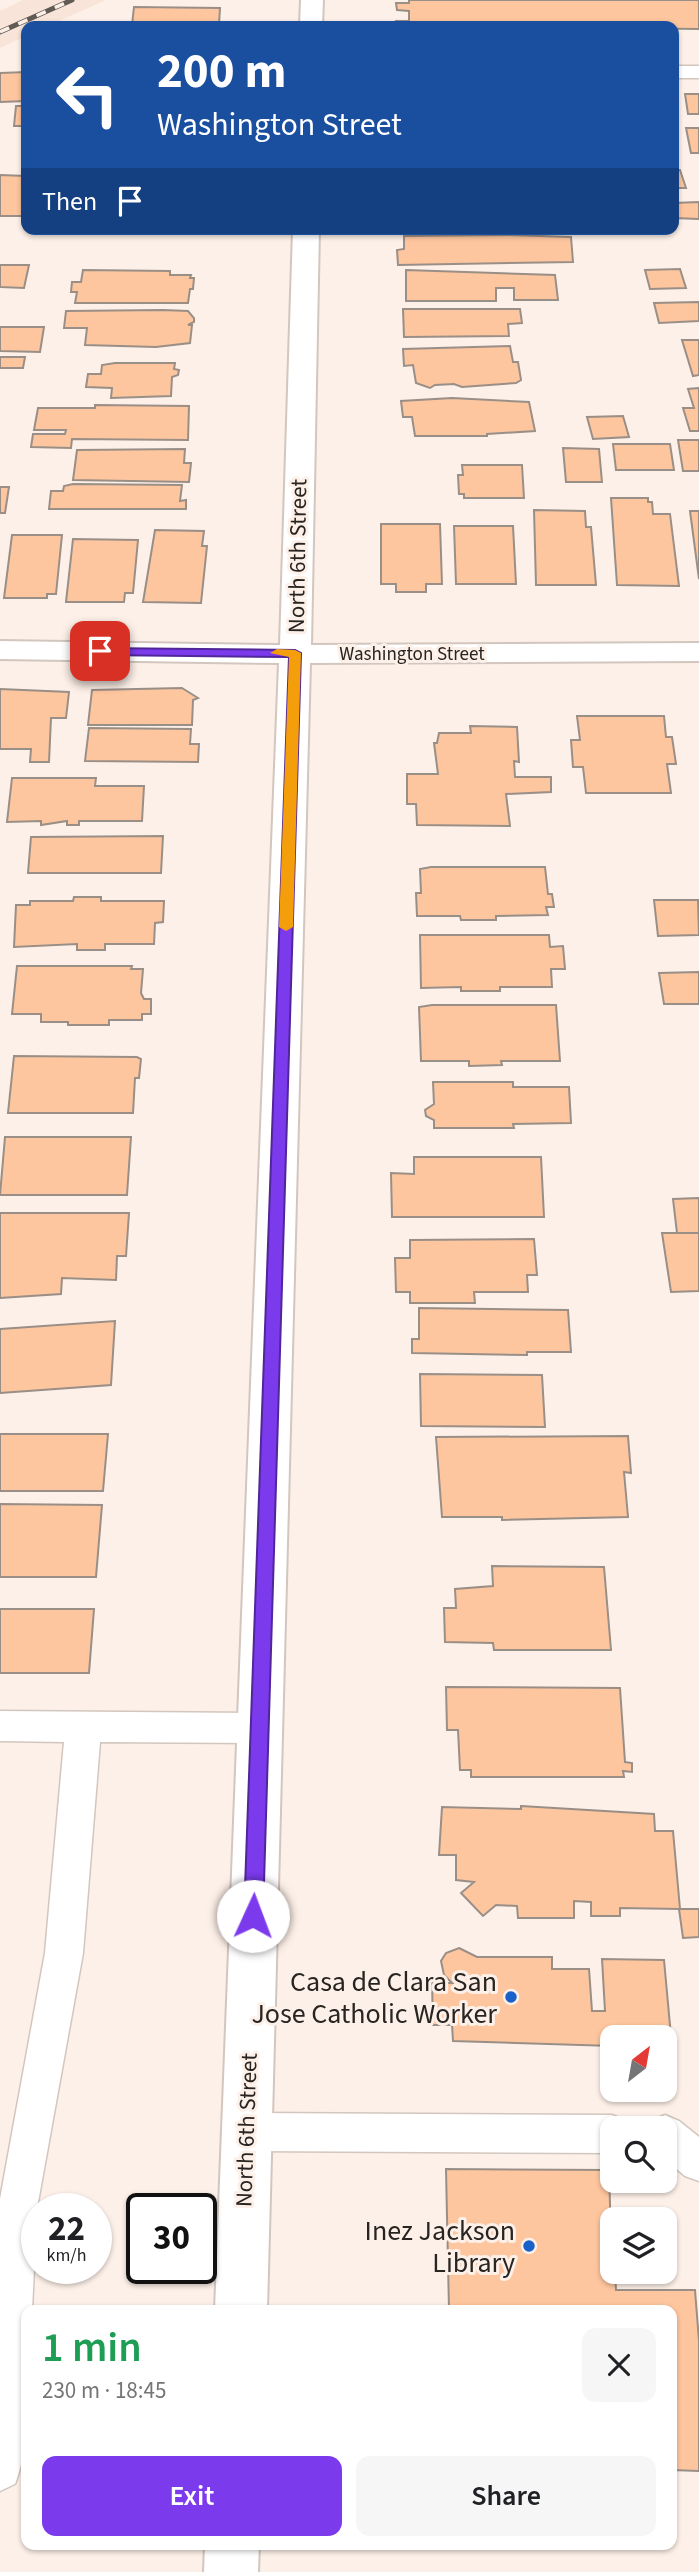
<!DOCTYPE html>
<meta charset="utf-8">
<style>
:root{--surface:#fff;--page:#f6f6f6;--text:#202124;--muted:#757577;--accent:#7c3aed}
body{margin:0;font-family:"Source Sans 3",sans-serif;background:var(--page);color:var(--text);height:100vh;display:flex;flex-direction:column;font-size:26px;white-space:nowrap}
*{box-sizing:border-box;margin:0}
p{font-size:23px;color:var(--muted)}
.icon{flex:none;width:38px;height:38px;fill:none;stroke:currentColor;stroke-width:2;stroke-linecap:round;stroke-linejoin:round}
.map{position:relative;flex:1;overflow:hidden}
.panel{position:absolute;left:21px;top:2305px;width:656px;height:245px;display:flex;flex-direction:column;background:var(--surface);border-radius:14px;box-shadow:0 2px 5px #0004}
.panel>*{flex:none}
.hud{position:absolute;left:21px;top:21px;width:658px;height:214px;border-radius:14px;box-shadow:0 2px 5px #0004;background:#1a4fa0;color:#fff;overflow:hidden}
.needle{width:46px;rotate:31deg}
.buttons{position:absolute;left:600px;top:2025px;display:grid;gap:14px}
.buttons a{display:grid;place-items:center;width:77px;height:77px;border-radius:14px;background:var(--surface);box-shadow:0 2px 5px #0004;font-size:35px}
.speed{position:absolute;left:21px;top:2193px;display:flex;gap:14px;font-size:35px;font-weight:700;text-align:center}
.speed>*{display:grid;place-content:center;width:91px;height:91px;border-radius:50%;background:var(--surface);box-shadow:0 2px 5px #0004;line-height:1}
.speed small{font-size:18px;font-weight:400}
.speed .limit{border:4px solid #111;border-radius:10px;background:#fff;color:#111}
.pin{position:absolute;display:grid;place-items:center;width:60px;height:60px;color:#fff;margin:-30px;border-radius:14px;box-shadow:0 4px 10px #0006}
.me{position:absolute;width:77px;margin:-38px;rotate:2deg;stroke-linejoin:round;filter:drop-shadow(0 0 5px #0008)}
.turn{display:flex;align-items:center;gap:24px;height:147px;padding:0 21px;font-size:32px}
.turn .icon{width:91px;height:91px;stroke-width:2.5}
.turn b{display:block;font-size:49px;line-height:60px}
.then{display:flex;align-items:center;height:66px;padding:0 21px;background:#0003;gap:14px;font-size:26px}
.round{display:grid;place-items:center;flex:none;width:74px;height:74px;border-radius:14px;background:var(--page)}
.overview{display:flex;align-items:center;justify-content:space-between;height:119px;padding:0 21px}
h1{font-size:42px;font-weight:600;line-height:52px;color:#1e9e55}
.action{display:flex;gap:14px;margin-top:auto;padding:14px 21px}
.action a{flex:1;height:80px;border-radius:14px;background:var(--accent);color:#fff;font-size:28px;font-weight:600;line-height:80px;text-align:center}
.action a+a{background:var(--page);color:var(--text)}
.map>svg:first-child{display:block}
.built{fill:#f8e4d8}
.building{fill:#fec69f;stroke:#9a8f87;stroke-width:2}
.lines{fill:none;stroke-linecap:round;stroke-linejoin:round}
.lane-casing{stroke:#d2c6be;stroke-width:3}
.street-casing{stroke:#d2c6be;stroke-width:4}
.lane{fill:#fff;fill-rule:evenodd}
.street{fill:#fff;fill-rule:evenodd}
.rail-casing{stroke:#615b56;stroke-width:5}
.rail{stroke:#fdf0e8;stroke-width:3.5;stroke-dasharray:10;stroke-linecap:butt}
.route{fill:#7c3aed;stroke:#51269a;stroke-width:2}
.slow{fill:#f59e0b}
.poi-dot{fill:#1a60cb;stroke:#fdf0e8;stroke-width:2.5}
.labels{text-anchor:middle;stroke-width:6;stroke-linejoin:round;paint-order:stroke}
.far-street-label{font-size:19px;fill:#282421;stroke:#fdf0e8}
.street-label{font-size:23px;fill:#282421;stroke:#fdf0e8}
.near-poi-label{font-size:28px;fill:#282421;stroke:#fdf0e8;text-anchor:end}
</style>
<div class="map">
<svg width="699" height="2572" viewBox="0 0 699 2572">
<rect width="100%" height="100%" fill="#fdf0e8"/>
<path class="built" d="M 23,0 L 106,0 L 48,26 L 26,26 L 26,36 L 0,48 L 0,11 Z"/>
<path class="building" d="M 409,0 L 699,0 L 699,29 L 397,26 L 396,21 L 409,21 L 409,11 L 397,10 L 396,3 L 409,3 Z
M 134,7 L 220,8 L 219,24 L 132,25 Z
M 26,72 L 26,101 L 0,102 L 0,73 Z
M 685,94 L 699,94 L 699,114 L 688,114 Z
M 16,106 L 26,106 L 26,126 L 14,126 Z
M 686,128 L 699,128 L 699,153 L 691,153 Z
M 674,170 L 680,170 L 686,188 L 674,188 Z
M 0,175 L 26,176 L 25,216 L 0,216 Z
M 699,202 L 699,219 L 674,218 L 674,203 Z
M 425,229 L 530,229 L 530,230 L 426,233 Z
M 509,235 L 571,237 L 573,262 L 398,265 L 397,250 L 404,249 L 404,236 Z
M 0,265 L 29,265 L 24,288 L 0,287 Z
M 680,269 L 686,288 L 650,289 L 645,270 Z
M 83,270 L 170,271 L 170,275 L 191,275 L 190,278 L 194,278 L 193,289 L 190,289 L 188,303 L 75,303 L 77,292 L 71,292 L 72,282 L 81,282 Z
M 406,270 L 555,275 L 558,300 L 514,300 L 514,288 L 496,288 L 496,301 L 406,301 Z
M 699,302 L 699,321 L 659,323 L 654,303 Z
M 403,309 L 520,309 L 522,323 L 508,324 L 509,336 L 404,337 Z
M 163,310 L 188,311 L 194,318 L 194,322 L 188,325 L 192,325 L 190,343 L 156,347 L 85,345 L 87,328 L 64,328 L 66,311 Z
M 0,327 L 44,327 L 40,352 L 0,351 Z
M 682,340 L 699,340 L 699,375 L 693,376 Z
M 510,346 L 513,362 L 518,362 L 521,380 L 516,383 L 462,387 L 454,384 L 435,385 L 430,388 L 416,383 L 413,365 L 404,366 L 403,349 Z
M 0,357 L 25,357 L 23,368 L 0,368 Z
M 115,363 L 175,363 L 174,369 L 179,370 L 178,375 L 172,377 L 171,396 L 111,398 L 112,388 L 86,387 L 88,374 L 101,374 L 102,365 Z
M 699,388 L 699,431 L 690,431 L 683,408 L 694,408 L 688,389 Z
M 452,398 L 529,402 L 535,431 L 487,434 L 487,436 L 415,436 L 412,417 L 403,417 L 401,401 Z
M 95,405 L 189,406 L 188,440 L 72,439 L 71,448 L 31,447 L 33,434 L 65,434 L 66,430 L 34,430 L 38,408 L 95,408 Z
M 623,416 L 629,437 L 593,439 L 587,417 Z
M 678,440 L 699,440 L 699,471 L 683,471 Z
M 613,444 L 670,444 L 674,470 L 616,470 Z
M 563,448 L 599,449 L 602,482 L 566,482 Z
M 185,449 L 184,463 L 191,463 L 189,482 L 73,480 L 77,450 Z
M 462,465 L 522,465 L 524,498 L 464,498 L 464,494 L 459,494 L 458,475 L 463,475 Z
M 73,484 L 182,485 L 180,501 L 186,500 L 186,509 L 49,509 L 51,491 L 63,491 L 64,486 Z
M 0,487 L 9,487 L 5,513 L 0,513 Z
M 611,498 L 648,498 L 648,502 L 652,502 L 653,514 L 670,514 L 679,586 L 617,585 Z
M 534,510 L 585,511 L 586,527 L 591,527 L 596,585 L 536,585 Z
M 690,511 L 699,511 L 699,579 Z
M 381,524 L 440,524 L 442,584 L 426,584 L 426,592 L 396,592 L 396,584 L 381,584 Z
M 454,526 L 513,526 L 516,584 L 456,584 Z
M 155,530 L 204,531 L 202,546 L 207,546 L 201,603 L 143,602 Z
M 12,535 L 62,535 L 56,594 L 47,594 L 47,598 L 4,598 Z
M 73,539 L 138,540 L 133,593 L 125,593 L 124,602 L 66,602 Z
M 182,688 L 198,698 L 193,700 L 192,725 L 88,725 L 92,690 Z
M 0,689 L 69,692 L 66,718 L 51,718 L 49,762 L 30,762 L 31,749 L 0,749 Z
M 577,716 L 664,716 L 666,737 L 672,737 L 676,764 L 667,764 L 671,793 L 586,793 L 583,767 L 573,767 L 571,740 L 580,740 Z
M 470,726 L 517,727 L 519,762 L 514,761 L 515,777 L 551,777 L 551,792 L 506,794 L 510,826 L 417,825 L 416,804 L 407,804 L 407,774 L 438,774 L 434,743 L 437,743 L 439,733 L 471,733 Z
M 89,728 L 191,729 L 190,744 L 199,744 L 198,762 L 85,761 Z
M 12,778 L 96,778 L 95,786 L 144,786 L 142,821 L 79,821 L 79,825 L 67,825 L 67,821 L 41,825 L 41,821 L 7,822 Z
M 163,836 L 161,873 L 28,873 L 31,837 Z
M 431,867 L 545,867 L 548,894 L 552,894 L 554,907 L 546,907 L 548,915 L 496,916 L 496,920 L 461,920 L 460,916 L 417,916 L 416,893 L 421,893 L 420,869 Z
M 74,897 L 101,897 L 101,901 L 164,901 L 163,922 L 155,923 L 154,944 L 105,944 L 105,950 L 77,950 L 77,944 L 14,947 L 16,905 L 30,905 L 30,901 L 73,901 Z
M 654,900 L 698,900 L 699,935 L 658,936 Z
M 420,935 L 549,935 L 550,947 L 563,946 L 565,969 L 551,969 L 552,987 L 500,987 L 500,991 L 461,991 L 461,987 L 421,988 Z
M 17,966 L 132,966 L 131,969 L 143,969 L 141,993 L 144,999 L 151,999 L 151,1014 L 142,1014 L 142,1020 L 109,1020 L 109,1025 L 68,1025 L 68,1022 L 41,1022 L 41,1014 L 12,1014 Z
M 699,972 L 699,1004 L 664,1004 L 659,973 Z
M 432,1005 L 556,1005 L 560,1061 L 501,1061 L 502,1065 L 469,1066 L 469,1061 L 421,1061 L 419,1007 Z
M 14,1056 L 137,1057 L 141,1059 L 139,1078 L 135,1078 L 133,1113 L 8,1113 Z
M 433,1082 L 513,1082 L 513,1087 L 569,1087 L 571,1123 L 513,1124 L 514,1128 L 434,1128 L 434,1120 L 426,1116 L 425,1110 L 434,1104 Z
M 5,1137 L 131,1137 L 127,1195 L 0,1195 Z
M 414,1157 L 541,1157 L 544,1217 L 392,1217 L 391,1173 L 414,1174 Z
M 699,1198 L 699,1233 L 677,1233 L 673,1199 Z
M 0,1213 L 129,1213 L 126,1256 L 117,1256 L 116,1280 L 62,1278 L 61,1294 L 0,1298 Z
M 662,1233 L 699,1233 L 699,1291 L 671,1292 Z
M 534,1239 L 537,1275 L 527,1275 L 528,1292 L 474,1292 L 475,1303 L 410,1303 L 410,1292 L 396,1292 L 395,1258 L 410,1258 L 410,1240 Z
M 419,1308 L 568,1310 L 571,1352 L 527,1352 L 527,1355 L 412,1353 L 412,1339 L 419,1339 Z
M 115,1321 L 111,1385 L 0,1393 L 0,1329 Z
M 420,1374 L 542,1375 L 545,1427 L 421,1426 Z
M 0,1434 L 108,1434 L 103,1491 L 0,1491 Z
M 628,1436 L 631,1473 L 624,1472 L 628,1517 L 502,1520 L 502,1517 L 442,1517 L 436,1437 Z
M 0,1504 L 102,1505 L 96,1577 L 0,1577 Z
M 492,1566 L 604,1567 L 611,1650 L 494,1650 L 493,1643 L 445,1642 L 444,1608 L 456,1608 L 455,1589 L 493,1586 Z
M 0,1609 L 94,1609 L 89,1673 L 0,1673 Z
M 446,1687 L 620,1688 L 625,1762 L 632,1763 L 632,1772 L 623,1771 L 624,1777 L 471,1777 L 471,1770 L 460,1770 L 458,1730 L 447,1730 Z
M 521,1806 L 654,1814 L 655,1831 L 673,1831 L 680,1909 L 620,1908 L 620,1916 L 591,1916 L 591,1902 L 574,1901 L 574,1918 L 518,1918 L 517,1906 L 496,1905 L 483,1916 L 461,1893 L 474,1882 L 456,1880 L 456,1855 L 439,1855 L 442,1807 L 521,1809 Z
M 679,1909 L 699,1909 L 699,1937 L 683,1938 Z
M 459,1948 L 477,1957 L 552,1957 L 552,1969 L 589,1969 L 592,2011 L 605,2011 L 602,1959 L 664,1960 L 672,2047 L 665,2047 L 665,2037 L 612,2037 L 612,2046 L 453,2041 L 452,2025 L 433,2025 L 432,1983 L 452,1983 L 444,1975 L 441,1961 L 446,1953 Z
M 446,2169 L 609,2170 L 612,2272 L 615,2272 L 616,2290 L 695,2290 L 699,2341 L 699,2471 L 672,2470 L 672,2310 L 449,2310 Z"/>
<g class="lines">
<defs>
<path id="lane" d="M 674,66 L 699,66 L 699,78 L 674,78 Z
M 0,1711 L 260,1713 L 273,1717 L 278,1728 L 273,1739 L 260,1743 L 100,1742 L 83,1953 L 37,2208 L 32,2310 L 26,2310 C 26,2359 33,2440 15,2484 L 0,2491 L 0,2199 L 45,1953 L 64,1742 L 0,1741 Z
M 246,2113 L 612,2115 L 626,2121 L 629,2128 L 612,2128 L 612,2153 L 246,2151 L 232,2145 L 226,2132 L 232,2119 Z
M 665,2115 L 679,2121 L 699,2137 L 699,2181 L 685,2176 L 665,2159 L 665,2128 L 648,2128 L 651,2121 Z"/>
<path id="street" d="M 301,0 L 323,0 L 322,26 L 300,26 Z
M 293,229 L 319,229 L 311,645 L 699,643 L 699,661 L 310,663 L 267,2310 L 215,2310 L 279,663 L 0,659 L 0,641 L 280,645 Z
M 205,2544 L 259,2544 L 258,2572 L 204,2572 Z"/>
</defs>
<use href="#lane" class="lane-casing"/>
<use href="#street" class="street-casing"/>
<use href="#lane" class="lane"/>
<use href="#street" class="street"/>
<defs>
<path id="rail" d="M 0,32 L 72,0"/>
</defs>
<use href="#rail" class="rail-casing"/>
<use href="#rail" class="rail"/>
</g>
<path class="route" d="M 95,648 L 295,650 L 301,653 L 263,1916 L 260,1922 L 253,1925 L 247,1922 L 244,1916 L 289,657 L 100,655 L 95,654 Z"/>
<path class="slow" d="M 295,650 L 301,653 L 293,927 L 286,931 L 279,927 L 289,657 L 270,653 L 277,649 Z"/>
<g class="poi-dot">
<circle cx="511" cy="1997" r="7"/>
<circle cx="529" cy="2246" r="7"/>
</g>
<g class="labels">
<g class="far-street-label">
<text x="412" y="660">Washington Street</text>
</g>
<g class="street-label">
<text transform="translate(297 556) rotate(-89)" y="8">North 6th Street</text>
<text transform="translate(246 2130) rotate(-88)" y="8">North 6th Street</text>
</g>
<g class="near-poi-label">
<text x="497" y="1991">Casa de Clara San<tspan x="497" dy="32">Jose Catholic Worker</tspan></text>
<text x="515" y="2240">Inez Jackson<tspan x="515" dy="32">Library</tspan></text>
</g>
</g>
</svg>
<div class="buttons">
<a><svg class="needle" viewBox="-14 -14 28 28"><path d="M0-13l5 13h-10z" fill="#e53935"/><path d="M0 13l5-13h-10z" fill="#757577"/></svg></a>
<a><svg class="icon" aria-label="search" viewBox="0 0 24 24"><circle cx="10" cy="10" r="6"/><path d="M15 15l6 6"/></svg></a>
<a><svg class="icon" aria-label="layers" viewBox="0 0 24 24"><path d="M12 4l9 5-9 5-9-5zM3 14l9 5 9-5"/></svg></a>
</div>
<div class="speed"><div>22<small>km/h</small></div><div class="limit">30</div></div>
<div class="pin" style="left:100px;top:651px;background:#d93025"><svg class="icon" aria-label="arrive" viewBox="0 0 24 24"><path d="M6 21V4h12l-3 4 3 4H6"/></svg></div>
<svg class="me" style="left:253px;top:1916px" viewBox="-20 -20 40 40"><circle r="19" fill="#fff"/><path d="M0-13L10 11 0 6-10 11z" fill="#7c3aed"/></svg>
<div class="hud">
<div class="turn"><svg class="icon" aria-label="left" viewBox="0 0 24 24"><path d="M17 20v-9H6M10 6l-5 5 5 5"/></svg><div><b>200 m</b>Washington Street</div></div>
<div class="then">Then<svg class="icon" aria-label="arrive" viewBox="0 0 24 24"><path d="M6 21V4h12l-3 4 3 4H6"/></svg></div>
</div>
<section class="panel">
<div class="overview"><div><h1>1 min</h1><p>230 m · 18:45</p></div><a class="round"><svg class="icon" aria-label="close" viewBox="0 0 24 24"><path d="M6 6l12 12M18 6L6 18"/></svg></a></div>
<div class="action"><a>Exit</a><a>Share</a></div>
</section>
</div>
